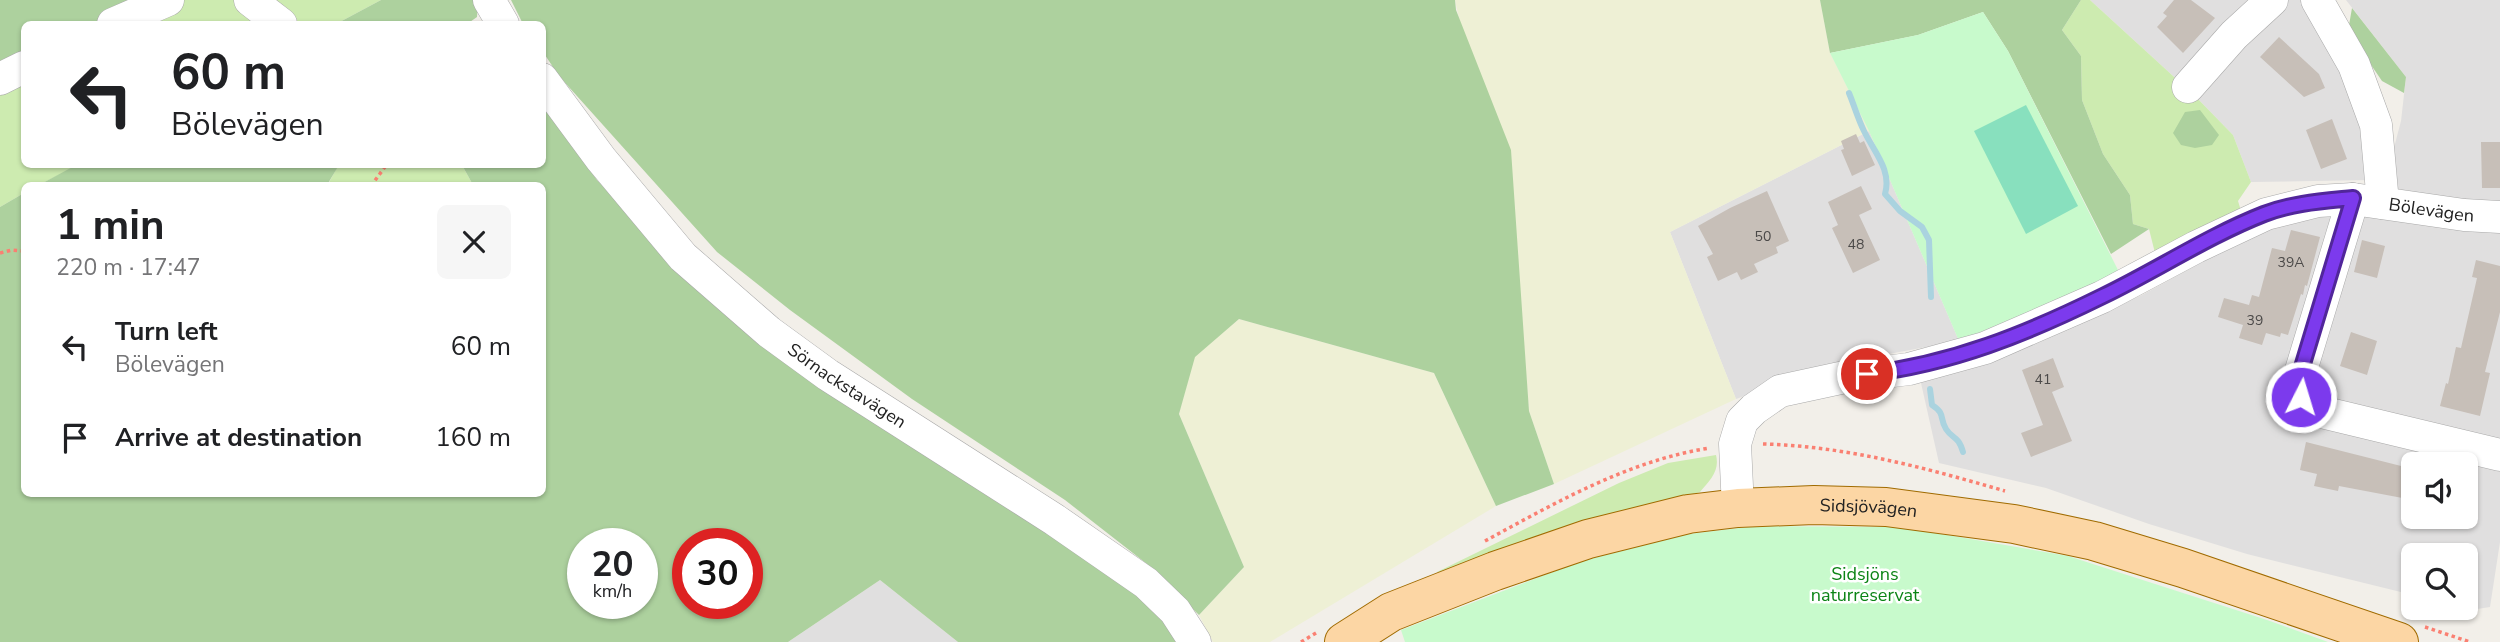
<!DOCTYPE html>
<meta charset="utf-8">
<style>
:root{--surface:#fff;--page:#f6f6f6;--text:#202124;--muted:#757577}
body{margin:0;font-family:"Nunito Sans",sans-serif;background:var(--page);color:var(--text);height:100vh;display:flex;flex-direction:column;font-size:26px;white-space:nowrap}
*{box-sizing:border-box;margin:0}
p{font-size:23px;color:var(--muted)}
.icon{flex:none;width:38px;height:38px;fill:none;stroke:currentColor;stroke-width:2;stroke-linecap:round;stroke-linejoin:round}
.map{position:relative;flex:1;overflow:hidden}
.side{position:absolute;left:21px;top:182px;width:525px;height:315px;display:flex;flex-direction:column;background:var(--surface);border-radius:10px;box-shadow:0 2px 5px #0004}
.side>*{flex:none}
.banner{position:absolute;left:21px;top:21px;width:525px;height:147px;border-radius:10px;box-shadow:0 2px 5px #0004;background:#fff;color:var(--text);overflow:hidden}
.controls{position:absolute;left:2401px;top:452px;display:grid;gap:14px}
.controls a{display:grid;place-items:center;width:77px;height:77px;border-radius:10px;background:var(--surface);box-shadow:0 2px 5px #0004;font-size:35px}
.speed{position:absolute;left:567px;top:528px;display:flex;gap:14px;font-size:35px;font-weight:700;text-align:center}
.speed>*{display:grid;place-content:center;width:91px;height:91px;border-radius:50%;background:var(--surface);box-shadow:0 2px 5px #0004;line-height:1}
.speed small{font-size:18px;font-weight:400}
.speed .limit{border:10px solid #d22;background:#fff;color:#111}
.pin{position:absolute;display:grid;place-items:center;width:60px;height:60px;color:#fff;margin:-30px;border:4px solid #fff;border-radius:50%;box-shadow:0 2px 7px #0007}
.me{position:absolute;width:77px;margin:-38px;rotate:5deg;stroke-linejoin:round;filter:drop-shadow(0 0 5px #0008)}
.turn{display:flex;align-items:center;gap:24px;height:147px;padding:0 35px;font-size:32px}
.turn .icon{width:91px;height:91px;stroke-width:2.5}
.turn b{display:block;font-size:49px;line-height:60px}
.round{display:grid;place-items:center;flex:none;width:74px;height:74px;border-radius:10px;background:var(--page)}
.summary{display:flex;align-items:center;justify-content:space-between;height:119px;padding:0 35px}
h1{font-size:42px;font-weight:700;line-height:52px}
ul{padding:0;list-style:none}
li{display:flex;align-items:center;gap:21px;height:91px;padding:0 35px}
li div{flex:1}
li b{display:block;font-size:26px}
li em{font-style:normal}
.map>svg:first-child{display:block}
.residential{fill:#e0dfdf;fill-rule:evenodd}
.farmland{fill:#eef0d5}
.grass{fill:#cdebb0}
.forest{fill:#add19e;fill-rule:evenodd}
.park{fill:#c8facc}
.pitch{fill:#88e0be}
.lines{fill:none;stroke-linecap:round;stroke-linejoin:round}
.stream{stroke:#aad3df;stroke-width:6}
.building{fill:#c7bfb8}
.minor-casing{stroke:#a9a9a9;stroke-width:33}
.major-casing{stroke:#a06b00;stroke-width:40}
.path{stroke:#fa8072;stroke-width:3.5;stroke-dasharray:3.5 3.5;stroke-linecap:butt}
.minor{stroke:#fff;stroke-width:32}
.major{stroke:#fcd6a4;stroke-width:38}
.route-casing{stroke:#51269a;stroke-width:18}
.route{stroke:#7c3aed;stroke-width:12}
.labels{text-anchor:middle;stroke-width:5;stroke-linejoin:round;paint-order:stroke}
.number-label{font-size:14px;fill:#4b4948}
.street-label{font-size:18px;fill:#222;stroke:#fff}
.park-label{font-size:18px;fill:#0c8416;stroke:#fff}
</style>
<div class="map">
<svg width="2500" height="642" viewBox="0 0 2500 642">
<rect width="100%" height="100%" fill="#f2efe9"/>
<path class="residential" d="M 2090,0 L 2303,0 L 2359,99 L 2370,180 L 2251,182 L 2233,135 L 2196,97 Z
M 2346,0 L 2500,0 L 2500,206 L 2459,205 L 2398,189 L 2391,159 L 2401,121 L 2406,77 Z
M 1869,131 L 1959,341 L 1845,362 L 1736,399 L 1670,232 Z
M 2362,210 L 2500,224 L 2500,542 L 2490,607 L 2471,610 L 2461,607 L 2466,607 L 2466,555 L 2413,555 L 2413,595 L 2247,554 L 2149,524 L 2046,488 L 1939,463 L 1921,383 L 2040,342 L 2142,295 L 2246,238 L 2297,216 ZM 2413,464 L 2466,464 L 2466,516 L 2413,516 Z
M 880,580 L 958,642 L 788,642 Z"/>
<path class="farmland" d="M 1455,0 L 1820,0 L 1830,53 L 1869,131 L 1670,232 L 1736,399 L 1554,484 L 1529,411 L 1521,311 Z
M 1239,319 L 1434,373 L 1496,506 L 1270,642 L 1213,642 L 1199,615 L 1244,567 L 1179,414 L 1194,357 Z"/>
<path class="grass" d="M 143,0 L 381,0 L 336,24 L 96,24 Z
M 2081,0 L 2090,0 L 2196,97 L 2233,135 L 2251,182 L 2238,201 L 2242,214 L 2155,253 L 2149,229 L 2133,224 L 2130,195 L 2103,154 L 2082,100 L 2081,56 L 2062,30 Z
M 24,62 L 24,164 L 78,165 L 39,185 L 24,186 L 24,193 L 0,207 L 0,75 Z
M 339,164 L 462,165 L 473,185 L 327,186 Z
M 1716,455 C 1720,471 1710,480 1700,492 L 1440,575 L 1437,572 L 1619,483 L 1668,463 Z"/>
<path class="forest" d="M 0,0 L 143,0 L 96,24 L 24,24 L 24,62 L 0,75 Z
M 381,0 L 478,0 L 477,17 L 467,24 L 336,24 Z
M 511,0 L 1455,0 L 1456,10 L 1511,150 L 1529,411 L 1554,484 L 1496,506 L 1434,373 L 1239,319 L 1195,357 L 1179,414 L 1244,567 L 1199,615 L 1147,564 L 1065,500 L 912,399 L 790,310 L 717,252 L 559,76 L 543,52 L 542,24 L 523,24 Z
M 1820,0 L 2081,0 L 2062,30 L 2081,56 L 2082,100 L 2103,154 L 2130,195 L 2133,224 L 2149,229 L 2111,254 L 2008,51 L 1983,12 L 1918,35 L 1830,53 Z
M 2352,8 L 2406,77 L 2404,93 L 2382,81 L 2348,31 Z
M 543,105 L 597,180 L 689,280 L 1127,584 L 1166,622 L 1180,642 L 958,642 L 880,580 L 788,642 L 0,642 L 0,207 L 24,193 L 24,494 L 542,494 L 542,324 L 546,317 L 542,309 L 542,186 L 473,185 L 462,165 L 542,164 ZM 583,544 L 642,544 L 642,604 L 583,604 ZM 688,544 L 747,544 L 747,604 L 688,604 Z
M 2200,110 L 2219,135 L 2212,145 L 2195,148 L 2181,145 L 2173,133 L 2185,112 Z
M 78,164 L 339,164 L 339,165 L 327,185 L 39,185 Z"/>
<path class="park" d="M 1983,12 L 2008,51 L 2120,274 L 1959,341 L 1869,131 L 1830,53 L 1918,35 Z
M 1756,526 L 1901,527 L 2068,556 L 2267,620 L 2328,642 L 1405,642 L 1401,630 L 1582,561 L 1689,534 Z"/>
<path class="pitch" d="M 2026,105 L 2078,206 L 2026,234 L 1974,131 Z"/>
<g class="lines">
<path class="stream" d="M 1849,93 C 1854,105 1858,119 1864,131 C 1874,152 1892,170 1885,194 L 1900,211 L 1922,227 L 1929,240 L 1931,297
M 1930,389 L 1932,405 C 1946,414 1939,418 1946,429 C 1953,440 1958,435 1963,452"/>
</g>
<path class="building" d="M 2174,0 L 2191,0 L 2215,18 L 2183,53 L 2157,27 L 2167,16 L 2163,13 Z
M 2279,37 L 2319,74 L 2325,88 L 2304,97 L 2260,57 Z
M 2332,119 L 2347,159 L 2321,169 L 2306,130 Z
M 1856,134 L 1860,143 L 1864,141 L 1875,165 L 1852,176 L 1841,150 L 1844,149 L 1841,141 Z
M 2481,142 L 2500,142 L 2500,188 L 2482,188 Z
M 1861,186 L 1872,209 L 1859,215 L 1880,260 L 1853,273 L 1832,228 L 1838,225 L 1828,202 Z
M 1767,191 L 1789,241 L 1776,247 L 1778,253 L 1754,264 L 1758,272 L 1741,280 L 1737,272 L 1718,281 L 1707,257 L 1713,254 L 1698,226 L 1730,208 Z
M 2291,230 L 2320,237 L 2307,286 L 2305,285 L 2303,295 L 2301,294 L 2288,335 L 2281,333 L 2280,337 L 2266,333 L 2262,345 L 2239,338 L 2243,325 L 2218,317 L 2224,298 L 2249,305 L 2252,295 L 2259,297 L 2272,248 L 2285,251 Z
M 2362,240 L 2385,246 L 2377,278 L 2354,272 Z
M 2476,260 L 2500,266 L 2500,312 L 2485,372 L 2490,373 L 2480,416 L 2440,406 L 2446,383 L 2448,384 L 2456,347 L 2461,348 L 2477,278 L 2472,277 Z
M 2351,332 L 2377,341 L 2367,375 L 2340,366 Z
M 2053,358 L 2064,387 L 2052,392 L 2072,441 L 2031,457 L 2021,433 L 2043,425 L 2022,370 Z
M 2306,442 L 2413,469 L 2413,500 L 2339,486 L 2338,491 L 2314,486 L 2317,474 L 2300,470 Z"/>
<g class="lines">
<defs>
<g id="minor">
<path d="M 250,0 L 281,24"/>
<path d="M 489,0 L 503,24"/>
<path d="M 2317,0 L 2354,65 L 2376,125 L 2383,203"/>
<path d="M 113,24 L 168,0"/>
<path d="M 0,79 L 24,67"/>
<path id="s1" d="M 542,79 L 601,159 L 683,257 L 769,332 L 828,375 L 1055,520 L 1146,583 L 1175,611 L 1195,642"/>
<path d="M 2188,87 L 2234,35 L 2272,0"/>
<path d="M 2353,199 L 2299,377 L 2301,397 L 2313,410 L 2500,455"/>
<path id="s2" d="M 1738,508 L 1735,444 L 1742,421 L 1754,409 L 1780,391 L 1845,377 L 1909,369 L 1985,348 L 2102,297 L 2196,247 L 2266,214 L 2318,201 L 2353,199 L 2464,215 L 2500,217"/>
</g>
<g id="major">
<path id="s3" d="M 1344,642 L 1391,612 L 1495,571 L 1588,539 L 1688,514 L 1738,508 L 1814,505 L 1886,507 L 2014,524 L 2094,541 L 2183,568 L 2399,642"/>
</g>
</defs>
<use href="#minor" class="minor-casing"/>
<use href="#major" class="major-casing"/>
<path class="path" d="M 371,186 L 387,164
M 0,253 L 12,250 L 24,251
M 1763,444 C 1845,446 1926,468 2005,491
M 1485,541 C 1555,503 1630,460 1710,448
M 2425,627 L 2470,642
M 1301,642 L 1316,633"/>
<use href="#minor" class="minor"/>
<use href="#major" class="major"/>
</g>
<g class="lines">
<defs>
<path id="route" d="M 1867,374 C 1952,364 2026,334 2103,296 C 2157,270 2208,236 2264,214 C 2292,203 2324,201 2353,198 L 2299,377 L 2301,397"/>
</defs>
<use href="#route" class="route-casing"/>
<use href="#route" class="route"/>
</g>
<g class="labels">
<g class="number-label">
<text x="1763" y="241">50</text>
<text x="1856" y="249">48</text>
<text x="2291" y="267">39A</text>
<text x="2255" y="325">39</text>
<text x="2043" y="384">41</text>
</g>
<g class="street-label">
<text dy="6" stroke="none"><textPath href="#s2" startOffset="826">Bölevägen</textPath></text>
<text dy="6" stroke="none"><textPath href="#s1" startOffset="436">Sörnackstavägen</textPath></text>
<text dy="6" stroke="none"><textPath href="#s3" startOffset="550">Sidsjövägen</textPath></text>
</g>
<g class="park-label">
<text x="1865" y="580">Sidsjöns<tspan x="1865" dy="21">naturreservat</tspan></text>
</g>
</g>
</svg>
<div class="controls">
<a><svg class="icon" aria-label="sound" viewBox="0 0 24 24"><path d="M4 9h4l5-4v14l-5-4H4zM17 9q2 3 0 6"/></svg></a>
<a><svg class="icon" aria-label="search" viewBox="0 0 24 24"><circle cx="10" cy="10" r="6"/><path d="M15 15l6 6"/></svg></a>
</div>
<div class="speed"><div>20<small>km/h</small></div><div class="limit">30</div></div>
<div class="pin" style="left:1867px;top:374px;background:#d93025"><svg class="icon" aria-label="arrive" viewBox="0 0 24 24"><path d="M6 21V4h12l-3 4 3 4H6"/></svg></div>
<svg class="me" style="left:2301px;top:397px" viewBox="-20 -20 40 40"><circle r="17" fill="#7c3aed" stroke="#fff" stroke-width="3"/><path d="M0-11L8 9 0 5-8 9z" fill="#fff"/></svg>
<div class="banner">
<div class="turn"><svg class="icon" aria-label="left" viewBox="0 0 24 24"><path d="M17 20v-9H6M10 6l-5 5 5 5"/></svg><div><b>60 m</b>Bölevägen</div></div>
</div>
<section class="side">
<div class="summary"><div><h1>1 min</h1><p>220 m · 17:47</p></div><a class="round"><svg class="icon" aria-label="close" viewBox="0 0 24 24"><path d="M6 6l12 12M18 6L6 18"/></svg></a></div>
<ul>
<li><svg class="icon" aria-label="left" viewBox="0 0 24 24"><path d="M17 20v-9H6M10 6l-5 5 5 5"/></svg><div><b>Turn left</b><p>Bölevägen</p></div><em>60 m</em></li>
<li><svg class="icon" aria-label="arrive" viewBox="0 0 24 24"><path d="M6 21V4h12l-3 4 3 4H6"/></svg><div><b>Arrive at destination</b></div><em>160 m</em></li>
</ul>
</section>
</div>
